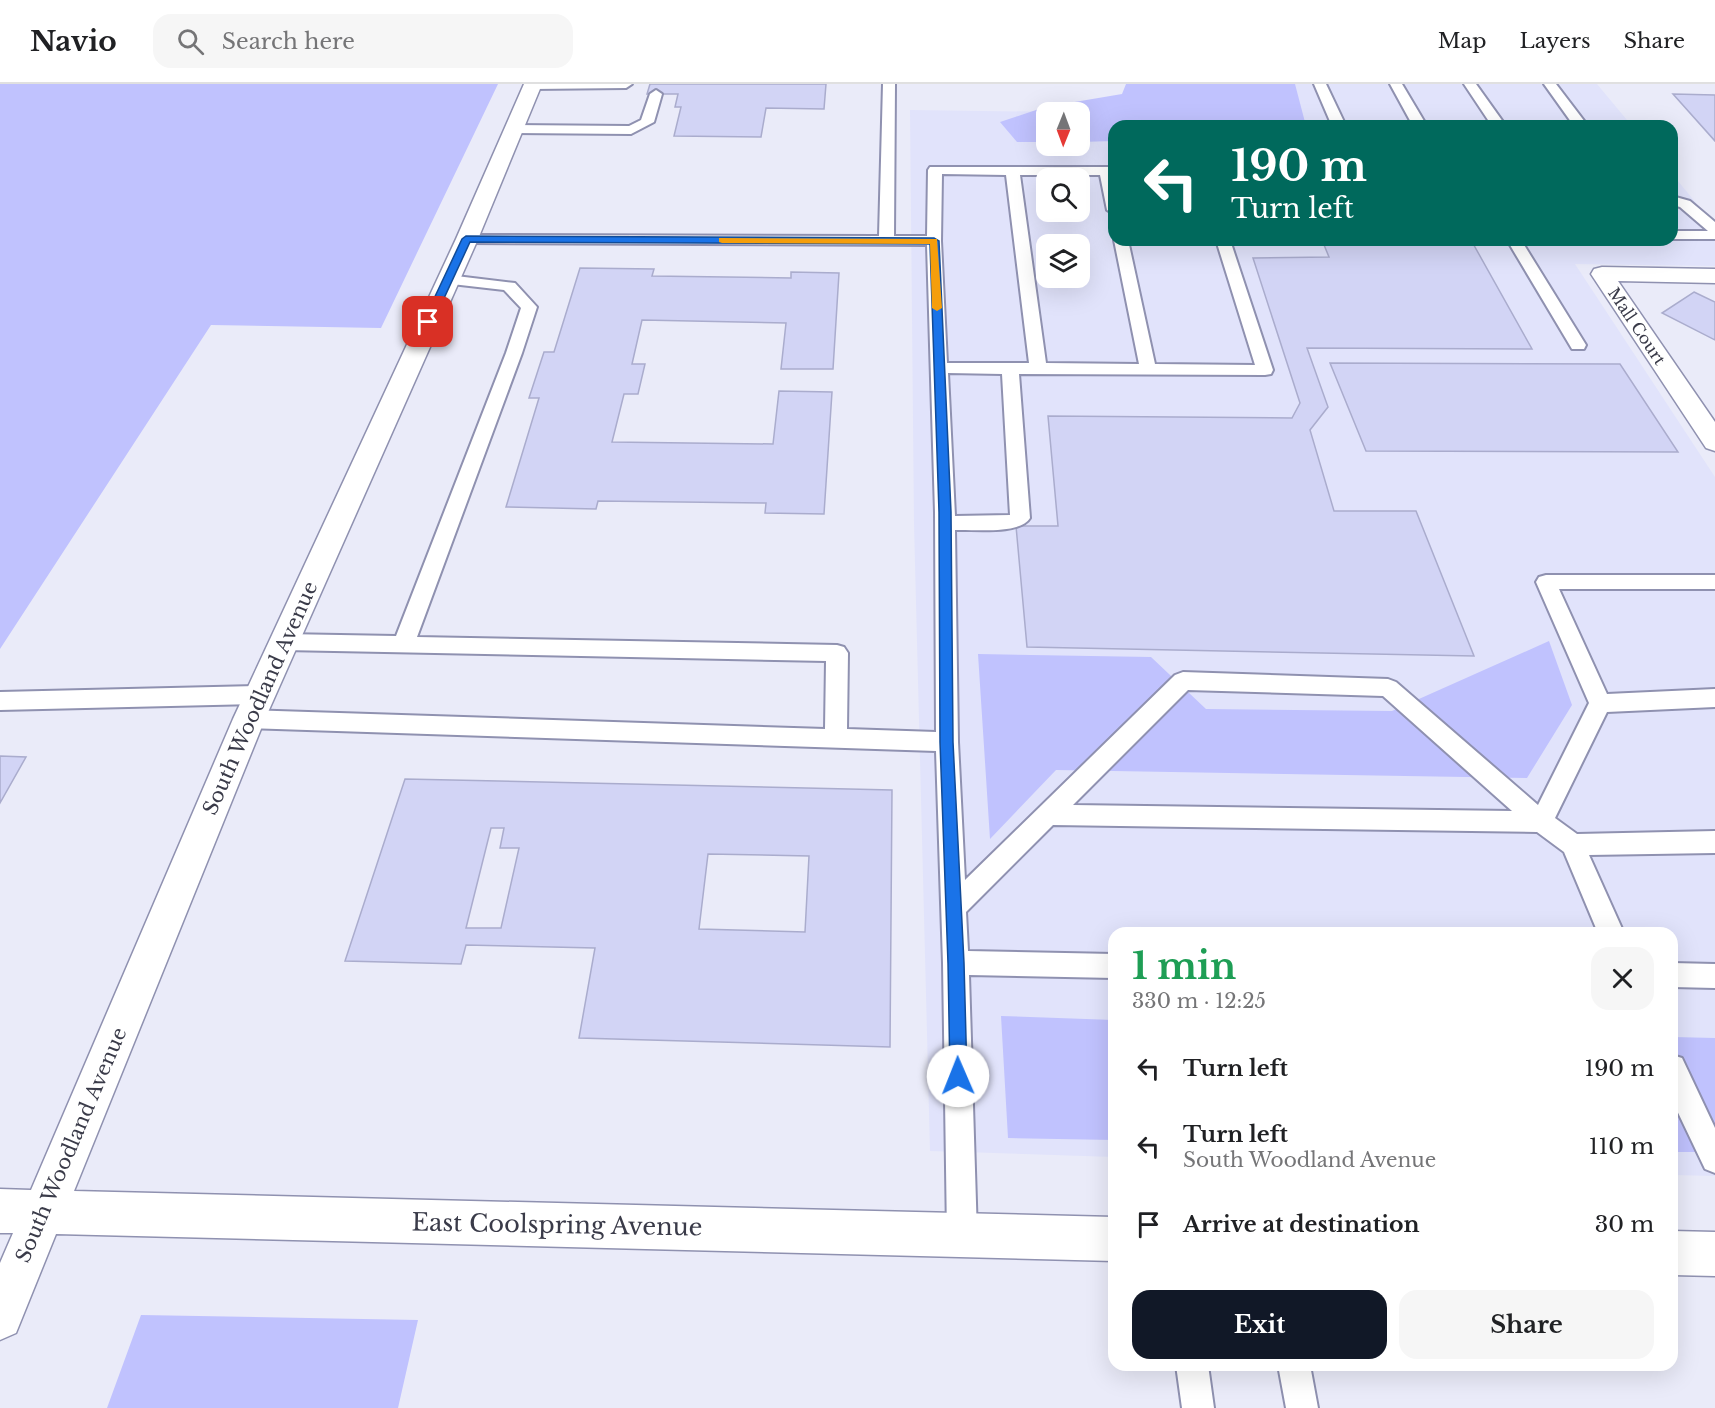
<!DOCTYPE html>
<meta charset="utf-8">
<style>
:root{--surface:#fff;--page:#f6f6f6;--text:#202124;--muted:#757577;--line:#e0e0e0;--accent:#111827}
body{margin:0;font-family:"Libre Baskerville",serif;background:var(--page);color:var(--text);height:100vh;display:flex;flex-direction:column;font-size:22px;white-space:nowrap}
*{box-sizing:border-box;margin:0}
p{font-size:20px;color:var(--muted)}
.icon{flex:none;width:33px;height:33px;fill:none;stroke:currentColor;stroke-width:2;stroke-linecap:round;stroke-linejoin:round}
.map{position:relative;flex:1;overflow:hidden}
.panel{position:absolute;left:1108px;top:843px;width:570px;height:444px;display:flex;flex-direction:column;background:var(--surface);border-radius:18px;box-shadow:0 6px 24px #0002}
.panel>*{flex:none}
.banner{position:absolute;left:1108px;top:36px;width:570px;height:126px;border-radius:18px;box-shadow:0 6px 24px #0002;background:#00695c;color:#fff;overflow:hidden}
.needle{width:39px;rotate:181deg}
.tools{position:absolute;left:1036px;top:18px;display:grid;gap:12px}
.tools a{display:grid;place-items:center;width:54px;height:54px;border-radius:12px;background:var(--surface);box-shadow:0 6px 24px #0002;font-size:30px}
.pin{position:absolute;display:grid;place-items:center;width:51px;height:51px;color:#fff;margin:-26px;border-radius:12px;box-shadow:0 3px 9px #0006}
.me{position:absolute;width:66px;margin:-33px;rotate:359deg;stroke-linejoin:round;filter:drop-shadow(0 0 4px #0008)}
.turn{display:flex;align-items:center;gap:21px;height:126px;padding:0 24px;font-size:27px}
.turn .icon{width:78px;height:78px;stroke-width:2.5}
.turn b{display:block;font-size:42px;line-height:51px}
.round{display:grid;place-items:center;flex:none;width:63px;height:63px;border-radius:18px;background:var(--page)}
.summary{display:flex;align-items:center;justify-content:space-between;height:102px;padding:0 24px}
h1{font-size:36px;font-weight:700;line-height:45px;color:#1e9e55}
.action{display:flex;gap:12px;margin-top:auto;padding:12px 24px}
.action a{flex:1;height:69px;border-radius:18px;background:var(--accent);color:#fff;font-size:24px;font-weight:700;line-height:69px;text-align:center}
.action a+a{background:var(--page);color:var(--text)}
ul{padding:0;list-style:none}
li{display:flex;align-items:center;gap:18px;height:78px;padding:0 24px}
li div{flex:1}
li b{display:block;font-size:22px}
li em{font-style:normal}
header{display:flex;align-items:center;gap:36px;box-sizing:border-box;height:84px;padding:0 30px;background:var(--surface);border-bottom:2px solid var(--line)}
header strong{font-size:28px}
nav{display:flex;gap:33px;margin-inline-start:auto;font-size:21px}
.search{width:420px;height:54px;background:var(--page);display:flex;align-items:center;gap:15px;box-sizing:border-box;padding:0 21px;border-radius:18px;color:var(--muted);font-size:22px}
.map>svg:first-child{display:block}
.built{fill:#e1e3fb;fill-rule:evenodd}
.green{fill:#c0c2fe}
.building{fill:#d2d4f5;stroke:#aaaccd;stroke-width:1.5;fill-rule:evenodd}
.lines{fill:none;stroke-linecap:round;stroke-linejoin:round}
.lane-casing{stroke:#8f91b0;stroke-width:4}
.street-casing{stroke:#8f91b0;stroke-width:3}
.secondary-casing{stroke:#8f91b0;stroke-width:3}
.lane{fill:#fff;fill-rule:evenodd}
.street{fill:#fff;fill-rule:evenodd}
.secondary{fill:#fff;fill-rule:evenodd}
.route{fill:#1a73e8;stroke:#114b97;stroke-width:1.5}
.slow{fill:#f59e0b}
.labels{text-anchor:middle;stroke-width:4.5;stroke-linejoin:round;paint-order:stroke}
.far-street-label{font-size:16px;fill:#3a3b49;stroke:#fff}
.street-label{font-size:20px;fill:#3a3b49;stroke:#fff}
.near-street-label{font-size:24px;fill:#3a3b49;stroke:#fff}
</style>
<header>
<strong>Navio</strong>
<div class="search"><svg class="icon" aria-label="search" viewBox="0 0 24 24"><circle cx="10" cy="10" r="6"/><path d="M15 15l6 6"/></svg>Search here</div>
<nav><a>Map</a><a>Layers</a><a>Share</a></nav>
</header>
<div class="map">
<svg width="1715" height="1324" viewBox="0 0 1715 1324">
<rect width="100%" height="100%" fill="#eaebf9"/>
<path class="built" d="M 1291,0 L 1597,0 L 1632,42 L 1114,42 L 1114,156 L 1672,156 L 1673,91 L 1715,142 L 1715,182 L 1575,180 L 1715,393 L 1715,1092 L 1673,1091 L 1672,849 L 1114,849 L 1114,1073 L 930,1067 L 914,440 L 910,26 L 1302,31 ZM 1047,28 L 1080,28 L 1080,62 L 1047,62 ZM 1047,94 L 1080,94 L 1080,128 L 1047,128 ZM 1047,160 L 1080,160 L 1080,194 L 1047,194 Z"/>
<path class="green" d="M 0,0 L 498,0 L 381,244 L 211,241 L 0,565 Z
M 1126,0 L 1295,0 L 1306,42 L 1114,42 L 1114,57 L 1080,58 L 1080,28 L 1047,28 L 1047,58 L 1017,58 L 1000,38 L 1045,23 L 1122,10 Z
M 1549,557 L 1572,621 L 1527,694 L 1056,686 L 990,755 L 978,570 L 1151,573 L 1206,625 L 1392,627 Z
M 1001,932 L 1114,936 L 1114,1056 L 1008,1054 Z
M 1673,953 L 1715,954 L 1715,1068 L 1673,1068 Z
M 141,1231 L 418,1236 L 398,1324 L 107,1324 Z"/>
<path class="building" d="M 650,0 L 826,0 L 824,25 L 766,24 L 761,53 L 674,52 L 681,23 L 675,23 L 678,10 L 647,10 Z
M 1673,10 L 1715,11 L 1715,57 Z
M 1322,156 L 1471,156 L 1532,265 L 1307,264 L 1328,323 L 1310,346 L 1334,427 L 1416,427 L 1474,572 L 1027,563 L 1016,442 L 1058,442 L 1048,332 L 1292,334 L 1300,319 L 1253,174 L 1329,173 Z
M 580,184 L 654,185 L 652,192 L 791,194 L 791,188 L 839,189 L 833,285 L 781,285 L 786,239 L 642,236 L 632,280 L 645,280 L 638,310 L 624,310 L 612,358 L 773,360 L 779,307 L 832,308 L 824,430 L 765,429 L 766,419 L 598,417 L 596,425 L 506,423 L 539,314 L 529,314 L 544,268 L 554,268 Z
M 1694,208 L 1715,218 L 1715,256 L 1662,229 Z
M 1330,279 L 1620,280 L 1678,368 L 1366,367 Z
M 0,672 L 26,673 L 0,719 Z
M 405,695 L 892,706 L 890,963 L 579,954 L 595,864 L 466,861 L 461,880 L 345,877 ZM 491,744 L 504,744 L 500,764 L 519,764 L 501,844 L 466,844 ZM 708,770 L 809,772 L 805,848 L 699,845 Z"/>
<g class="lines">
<defs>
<path id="lane" d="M 527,0 L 632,0 L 626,4 L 533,5 L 529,4 Z
M 883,0 L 895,0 L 894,152 L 927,152 L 928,86 L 930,83 L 1114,83 L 1114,130 L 1107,126 L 1100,91 L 1020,91 L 1046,279 L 1139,280 L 1114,156 L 1114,155 L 1128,156 L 1155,280 L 1255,281 L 1216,156 L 1230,156 L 1273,286 L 1271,290 L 1265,291 L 1019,290 L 1030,434 C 1020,451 973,445 955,446 L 958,658 L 965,796 L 1175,591 L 1183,588 L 1388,595 L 1396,598 L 1538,721 L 1589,619 L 1536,498 L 1539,493 L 1546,491 L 1715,491 L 1715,505 L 1559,505 L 1607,610 L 1715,605 L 1715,623 L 1607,628 L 1555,734 L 1577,750 L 1715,747 L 1715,769 L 1589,771 L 1624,849 L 1598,849 L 1564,768 L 1537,748 L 1053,741 L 966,828 L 968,867 L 1114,870 L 1114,894 L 969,891 L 977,1151 L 973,1162 L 962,1166 L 951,1162 L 947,1151 L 943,879 L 936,667 L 249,644 L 241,641 L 238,635 L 241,629 L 249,626 L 825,645 L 826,577 L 284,566 L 277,564 L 274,558 L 277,552 L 284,550 L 396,552 L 506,269 L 521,224 L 504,206 L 443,199 L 440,196 L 448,191 L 515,199 L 537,223 L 522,269 L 417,553 L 837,561 L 844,563 L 848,569 L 847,645 L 936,648 L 935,428 L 927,161 L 467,159 L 460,155 L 467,151 L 879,152 ZM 942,90 L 1006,91 L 1029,279 L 947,279 L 941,157 ZM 948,289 L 1002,290 L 1010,431 L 955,432 ZM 1188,606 L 1383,612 L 1512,727 L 1073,721 Z
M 1314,0 L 1326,0 L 1346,42 L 1332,42 Z
M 1390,0 L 1402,0 L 1427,42 L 1413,42 Z
M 1464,0 L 1476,0 L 1506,42 L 1492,42 Z
M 1544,0 L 1556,0 L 1588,42 L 1574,42 Z
M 656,6 L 662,10 L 654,38 L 631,50 L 514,49 L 507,45 L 514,41 L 629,42 L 641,36 L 650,10 Z
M 1672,112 L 1690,117 L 1715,138 L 1715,155 L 1672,155 L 1672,147 L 1708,147 L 1680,123 L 1672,121 Z
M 1507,156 L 1521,156 L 1586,261 L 1584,265 L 1572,265 Z
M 260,602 L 268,605 L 271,611 L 268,617 L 260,620 L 0,626 L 0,608 Z
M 1672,879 L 1715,880 L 1715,904 L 1672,903 Z
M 1672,971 L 1682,974 L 1715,1044 L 1715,1089 L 1705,1085 L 1672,1016 Z
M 1176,1281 L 1208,1281 L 1214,1324 L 1182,1324 Z
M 1278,1281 L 1310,1281 L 1318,1324 L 1286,1324 Z"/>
<path id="street" d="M 1602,183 L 1715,185 L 1715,199 L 1618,197 L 1715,338 L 1715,367 L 1706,364 L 1591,190 L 1594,185 Z"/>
<path id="secondary" d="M 524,0 L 542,0 L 478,155 L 265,635 L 74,1107 L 1114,1133 L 1114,1177 L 56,1150 L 16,1249 L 0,1256 L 0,1179 L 13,1149 L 0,1149 L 0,1105 L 31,1106 L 233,635 L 456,155 Z
M 1672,1147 L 1715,1148 L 1715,1192 L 1672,1191 Z"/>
</defs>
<use href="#lane" class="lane-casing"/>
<use href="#street" class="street-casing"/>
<use href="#secondary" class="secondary-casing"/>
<use href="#lane" class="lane"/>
<use href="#street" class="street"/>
<use href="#secondary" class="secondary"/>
</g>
<path class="route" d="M 466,152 L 934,154 L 939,157 L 951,428 L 953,658 L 964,879 L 967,992 L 964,998 L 958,1000 L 953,998 L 950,992 L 948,879 L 940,658 L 939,428 L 930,160 L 470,158 L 433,238 L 425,240 L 423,238 L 462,155 Z"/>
<path class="slow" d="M 719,154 L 937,155 L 942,224 L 937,227 L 932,224 L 930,160 L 722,159 L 719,158 Z"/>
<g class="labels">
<g class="far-street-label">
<text transform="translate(1637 242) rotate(56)" y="6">Mall Court</text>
</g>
<g class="street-label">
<text transform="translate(260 614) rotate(-66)" y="7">South Woodland Avenue</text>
<text transform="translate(71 1061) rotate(-67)" y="7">South Woodland Avenue</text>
</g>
<g class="near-street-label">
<text transform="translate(557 1141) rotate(1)" y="8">East Coolspring Avenue</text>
</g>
</g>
</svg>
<div class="tools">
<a><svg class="needle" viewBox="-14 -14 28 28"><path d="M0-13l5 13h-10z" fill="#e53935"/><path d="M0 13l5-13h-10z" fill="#757577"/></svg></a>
<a><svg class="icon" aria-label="search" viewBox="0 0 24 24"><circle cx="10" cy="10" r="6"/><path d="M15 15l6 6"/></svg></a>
<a><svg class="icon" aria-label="layers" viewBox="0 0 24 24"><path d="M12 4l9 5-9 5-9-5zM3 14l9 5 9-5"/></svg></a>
</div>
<div class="pin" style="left:428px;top:238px;background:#d93025"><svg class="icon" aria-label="arrive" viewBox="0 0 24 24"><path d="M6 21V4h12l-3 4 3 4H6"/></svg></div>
<svg class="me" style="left:958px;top:992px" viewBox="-20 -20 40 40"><circle r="19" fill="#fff"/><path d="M0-13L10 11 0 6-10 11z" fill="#1a73e8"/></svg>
<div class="banner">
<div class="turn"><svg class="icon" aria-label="left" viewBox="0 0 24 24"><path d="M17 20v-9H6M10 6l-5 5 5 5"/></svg><div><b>190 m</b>Turn left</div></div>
</div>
<section class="panel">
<div class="summary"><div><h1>1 min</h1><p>330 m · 12:25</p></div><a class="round"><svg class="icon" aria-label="close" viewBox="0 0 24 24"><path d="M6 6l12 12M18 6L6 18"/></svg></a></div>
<ul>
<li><svg class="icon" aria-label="left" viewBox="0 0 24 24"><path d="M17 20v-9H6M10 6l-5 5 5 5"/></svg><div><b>Turn left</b></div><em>190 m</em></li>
<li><svg class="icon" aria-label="left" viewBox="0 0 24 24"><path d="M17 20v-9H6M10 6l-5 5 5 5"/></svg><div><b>Turn left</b><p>South Woodland Avenue</p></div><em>110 m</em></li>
<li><svg class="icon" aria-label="arrive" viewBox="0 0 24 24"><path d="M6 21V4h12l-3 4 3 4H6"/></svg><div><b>Arrive at destination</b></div><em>30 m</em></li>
</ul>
<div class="action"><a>Exit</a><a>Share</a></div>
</section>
</div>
